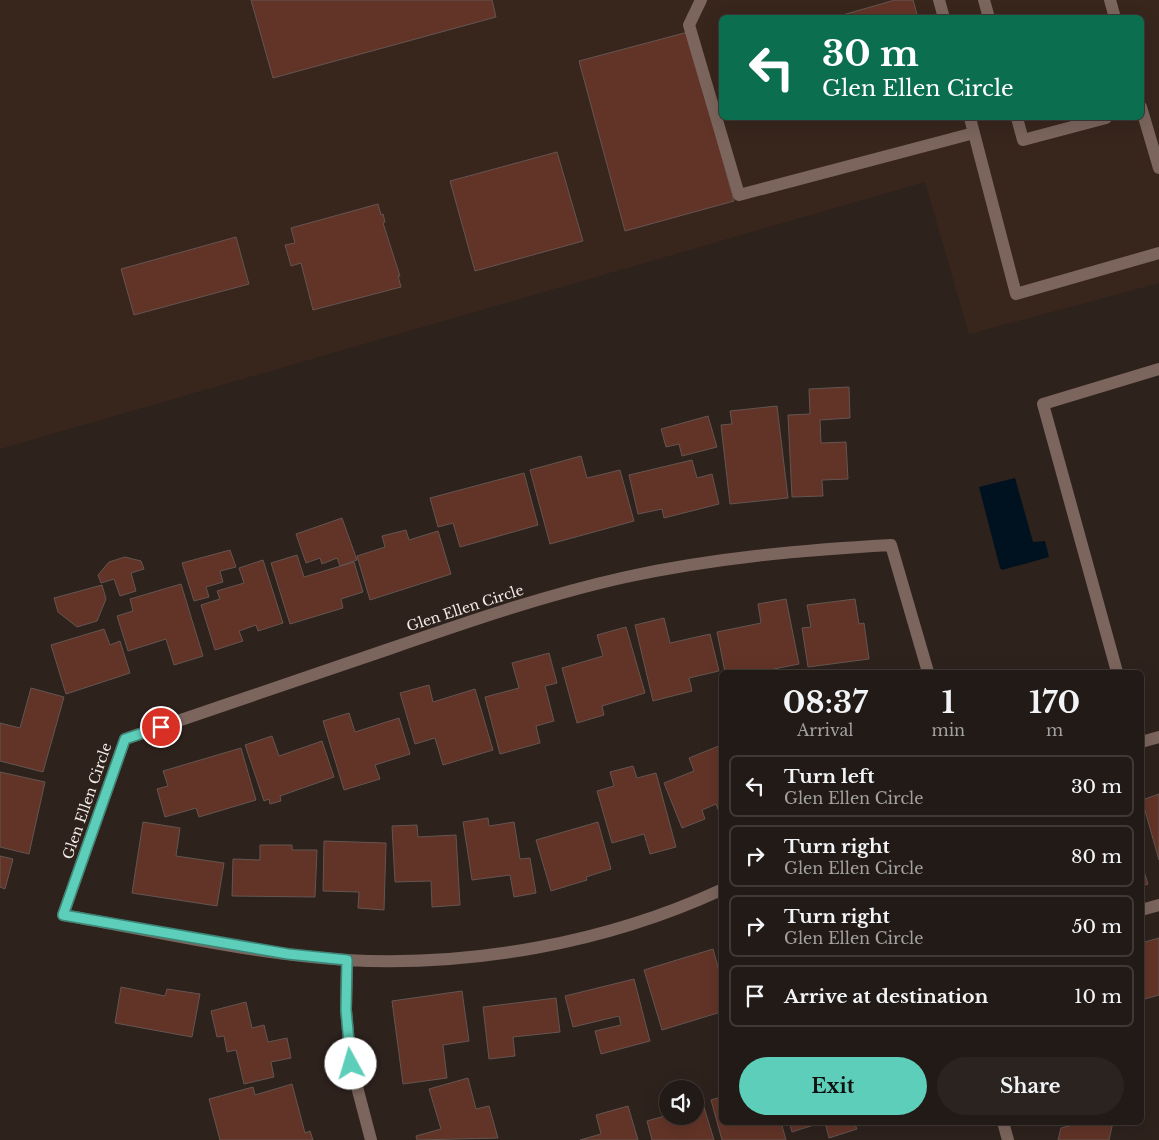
<!DOCTYPE html>
<style>
:root{--surface:#221a16;--page:#2a231f;--text:#f1f3f6;--muted:#a2a1a1;--line:#3f3835;--accent:#5dceb9}
body{margin:0;font-family:"Libre Baskerville",serif;background:var(--page);color:var(--text);height:100vh;display:flex;flex-direction:column;font-size:19px;white-space:nowrap}
*{box-sizing:border-box;margin:0}
p{font-size:16px;color:var(--muted)}
.icon{flex:none;width:28px;height:28px;fill:none;stroke:currentColor;stroke-width:2;stroke-linecap:round;stroke-linejoin:round}
.map{position:relative;flex:1;overflow:hidden}
.sheet{position:absolute;left:719px;top:670px;width:425px;height:455px;display:flex;flex-direction:column;background:var(--surface);border-radius:8px;box-shadow:0 5px 20px #0002,0 0 0 1px var(--line)}
.sheet>*{flex:none}
.top-card{position:absolute;left:719px;top:15px;width:425px;height:105px;border-radius:8px;box-shadow:0 5px 20px #0002,0 0 0 1px var(--line);background:#0b6e4f;color:#fff;overflow:hidden}
.buttons{position:absolute;left:659px;top:1080px;display:grid;gap:10px}
.buttons a{display:grid;place-items:center;width:45px;height:45px;border-radius:50%;background:var(--surface);box-shadow:0 5px 20px #0002,0 0 0 1px var(--line);font-size:25px}
.pin{position:absolute;display:grid;place-items:center;width:42px;height:42px;color:#fff;margin:-21px;border:2px solid #fff;border-radius:50%;box-shadow:0 1px 5px #0007}
.me{position:absolute;width:55px;margin:-28px;rotate:354deg;stroke-linejoin:round;filter:drop-shadow(0 0 4px #0008)}
.turn{display:flex;align-items:center;gap:18px;height:105px;padding:0 20px;font-size:22px}
.turn .icon{width:65px;height:65px;stroke-width:2.5}
.turn b{display:block;font-size:35px;line-height:42px}
.eta{display:flex;justify-content:space-evenly;align-items:center;height:85px;text-align:center}
.eta b{font-size:30px;font-weight:700;line-height:35px}
.button{display:flex;gap:10px;margin-top:auto;padding:10px 20px}
.button a{flex:1;height:58px;border-radius:30px;background:var(--accent);color:#111;font-size:20px;font-weight:700;line-height:58px;text-align:center}
.button a+a{background:var(--page);color:var(--text)}
ul{padding:0;list-style:none}
li{display:flex;align-items:center;gap:15px;height:62px;margin:0 10px 8px;padding:0 10px;border:2px solid var(--line);border-radius:8px}
li div{flex:1}
li b{display:block;font-size:19px}
li em{font-style:normal}
.map>svg:first-child{display:block}
.built{fill:#38261d;fill-rule:evenodd}
.water{fill:#001120}
.building{fill:#623427;stroke:#645551}
.lines{fill:none;stroke-linecap:round;stroke-linejoin:round}
.service{stroke:#7b655d;stroke-width:12}
.minor{stroke:#7b655d;stroke-width:12}
.route-casing{stroke:#3c8678;stroke-width:12}
.route{stroke:#5dceb9;stroke-width:9}
.labels{text-anchor:middle;stroke-width:4.5;stroke-linejoin:round;paint-order:stroke}
.street-label{font-size:14px;fill:#f4ebe7;stroke:#2e221d}
</style>
<div class="map">
<svg width="1159" height="1140" viewBox="0 0 1159 1140">
<rect width="100%" height="100%" fill="#2e221d"/>
<path class="built" d="M 0,0 L 1159,0 L 1159,283 L 969,334 L 925,182 L 0,449 ZM 721,18 L 1141,18 L 1141,118 L 721,118 Z"/>
<path class="water" d="M 1015,478 L 1033,542 L 1045,541 L 1049,557 L 1002,570 L 1000,568 L 979,487 Z"/>
<path class="building" d="M 251,0 L 492,0 L 496,17 L 273,78 Z
M 895,0 L 913,0 L 918,18 L 832,18 Z
M 688,32 L 734,201 L 625,231 L 579,61 Z
M 557,152 L 583,241 L 475,271 L 450,181 Z
M 378,204 L 381,215 L 383,214 L 385,222 L 383,223 L 400,276 L 398,276 L 401,287 L 313,310 L 301,263 L 291,266 L 285,245 L 295,243 L 291,228 Z
M 236,237 L 249,284 L 134,315 L 121,269 Z
M 849,387 L 850,418 L 820,420 L 821,443 L 846,442 L 848,479 L 822,480 L 823,496 L 792,497 L 788,415 L 810,414 L 809,389 Z
M 777,406 L 788,498 L 730,504 L 721,425 L 732,424 L 730,411 Z
M 708,416 L 717,447 L 682,456 L 679,444 L 666,447 L 661,429 Z
M 581,456 L 587,478 L 620,470 L 634,521 L 550,544 L 530,470 Z
M 692,460 L 697,478 L 712,474 L 719,504 L 664,518 L 662,509 L 638,514 L 629,475 Z
M 524,473 L 538,525 L 460,547 L 453,523 L 438,527 L 430,498 Z
M 342,518 L 357,560 L 340,566 L 337,558 L 322,564 L 320,558 L 306,563 L 296,534 Z
M 406,530 L 409,540 L 438,531 L 451,574 L 370,600 L 357,556 L 385,547 L 382,536 Z
M 230,550 L 236,567 L 220,571 L 223,582 L 206,587 L 209,597 L 194,601 L 182,563 Z
M 297,555 L 304,577 L 354,562 L 363,592 L 341,599 L 343,608 L 290,624 L 271,563 Z
M 125,557 L 141,561 L 144,569 L 131,573 L 136,591 L 120,596 L 114,579 L 101,583 L 98,575 L 109,562 Z
M 263,560 L 283,623 L 258,631 L 256,625 L 239,631 L 243,641 L 215,650 L 201,605 L 220,599 L 217,591 L 244,583 L 239,568 Z
M 181,584 L 203,656 L 174,665 L 166,639 L 128,651 L 117,616 L 133,611 L 130,599 Z
M 102,585 L 106,599 L 97,621 L 77,627 L 58,612 L 54,598 Z
M 786,599 L 799,664 L 759,672 L 725,672 L 717,632 L 761,623 L 758,604 Z
M 855,599 L 859,624 L 864,623 L 869,659 L 808,667 L 802,628 L 811,627 L 807,605 Z
M 664,618 L 670,643 L 710,634 L 719,671 L 689,678 L 692,691 L 653,701 L 635,625 Z
M 626,627 L 645,693 L 602,706 L 604,715 L 577,723 L 562,668 L 603,656 L 597,635 Z
M 104,629 L 110,645 L 120,641 L 130,673 L 66,694 L 51,645 Z
M 549,653 L 557,683 L 545,686 L 554,721 L 536,726 L 540,743 L 500,754 L 485,697 L 519,688 L 512,663 Z
M 429,685 L 433,702 L 475,689 L 493,750 L 443,765 L 435,738 L 415,744 L 400,693 Z
M 31,688 L 64,697 L 43,772 L 0,761 L 0,723 L 20,728 Z
M 349,713 L 355,732 L 399,718 L 410,754 L 375,765 L 380,779 L 344,790 L 323,721 Z
M 272,736 L 279,756 L 322,741 L 334,777 L 280,796 L 281,801 L 270,804 L 269,799 L 264,801 L 245,745 Z
M 721,745 L 721,817 L 716,804 L 702,810 L 705,819 L 682,828 L 664,783 L 694,771 L 689,758 Z
M 241,748 L 256,800 L 199,817 L 196,808 L 165,817 L 157,789 L 168,786 L 163,771 Z
M 633,766 L 637,778 L 656,773 L 676,847 L 650,854 L 644,834 L 612,843 L 597,791 L 614,786 L 610,772 Z
M 0,772 L 45,782 L 29,854 L 0,847 Z
M 1159,794 L 1159,860 L 1142,800 Z
M 488,818 L 489,826 L 514,822 L 520,859 L 530,858 L 536,893 L 514,897 L 510,875 L 472,880 L 463,822 Z
M 143,822 L 180,828 L 176,856 L 224,863 L 217,906 L 132,893 Z
M 598,822 L 611,869 L 586,877 L 587,880 L 551,891 L 536,840 Z
M 417,825 L 418,837 L 456,835 L 460,905 L 432,907 L 431,881 L 395,882 L 392,826 Z
M 324,841 L 386,843 L 384,910 L 358,908 L 359,892 L 323,891 Z
M 260,845 L 292,845 L 292,850 L 317,850 L 315,897 L 232,896 L 233,859 L 260,860 Z
M 0,856 L 13,859 L 5,889 L 0,887 Z
M 1141,862 L 1148,884 L 1141,886 Z
M 1159,938 L 1159,995 L 1141,1000 L 1141,943 Z
M 713,949 L 721,978 L 721,1012 L 662,1030 L 644,970 Z
M 634,979 L 650,1041 L 601,1054 L 595,1031 L 621,1025 L 619,1016 L 573,1027 L 565,996 Z
M 121,987 L 165,996 L 167,989 L 200,994 L 192,1037 L 115,1023 Z
M 462,991 L 469,1041 L 443,1045 L 447,1078 L 403,1084 L 392,1001 Z
M 556,998 L 560,1032 L 513,1037 L 515,1056 L 489,1059 L 483,1007 Z
M 246,1002 L 252,1028 L 264,1025 L 268,1042 L 287,1038 L 291,1058 L 271,1062 L 274,1077 L 244,1084 L 236,1050 L 227,1052 L 224,1036 L 217,1037 L 211,1011 Z
M 468,1078 L 476,1109 L 489,1106 L 498,1138 L 417,1140 L 416,1136 L 441,1129 L 429,1089 Z
M 292,1084 L 305,1133 L 310,1131 L 313,1140 L 220,1140 L 209,1099 L 253,1087 L 255,1095 Z
M 721,1097 L 721,1122 L 781,1122 L 786,1140 L 722,1140 L 711,1100 Z
M 703,1104 L 714,1140 L 652,1140 L 647,1121 L 668,1115 L 695,1116 L 695,1107 Z
M 628,1106 L 638,1140 L 580,1140 L 601,1134 L 596,1115 Z
M 789,1122 L 823,1122 L 792,1132 Z
M 825,1122 L 854,1122 L 857,1129 L 829,1138 Z
M 1074,1122 L 1113,1122 L 1109,1140 L 1058,1140 L 1061,1128 L 1073,1125 Z"/>
<g class="lines">
<path class="service" d="M 701,0 L 689,25 L 739,195 L 974,133
M 939,0 L 944,18
M 984,0 L 989,18
M 1110,0 L 1115,18
M 1141,107 L 1159,168
M 970,118 L 1016,294 L 1159,253
M 1017,118 L 1023,140 L 1106,118
M 1117,672 L 1043,404 L 1159,369
M 1141,910 L 1159,905"/>
<path class="minor" d="M 1141,742 L 1159,737
M 721,890 C 606,943 472,967 346,960 C 251,954 156,931 63,915 L 125,739 C 213,709 301,679 389,649 C 467,622 545,595 626,577 C 713,558 802,550 891,545 L 928,672
M 347,960 L 346,1010 L 351,1064 L 371,1140
M 1003,1122 L 1008,1140"/>
</g>
<g class="lines">
<defs>
<path id="route" d="M 161,727 L 125,739 L 63,915 L 288,954 L 347,960 L 346,1010 L 351,1064"/>
</defs>
<use href="#route" class="route-casing"/>
<use href="#route" class="route"/>
</g>
<g class="labels">
<g class="street-label">
<text transform="translate(465 608) rotate(-18)" y="5">Glen Ellen Circle</text>
<text transform="translate(87 801) rotate(-71)" y="5">Glen Ellen Circle</text>
</g>
</g>
</svg>
<div class="buttons">
<a><svg class="icon" aria-label="sound" viewBox="0 0 24 24"><path d="M4 9h4l5-4v14l-5-4H4zM17 9q2 3 0 6"/></svg></a>
</div>
<div class="pin" style="left:161px;top:727px;background:#d93025"><svg class="icon" aria-label="arrive" viewBox="0 0 24 24"><path d="M6 21V4h12l-3 4 3 4H6"/></svg></div>
<svg class="me" style="left:351px;top:1064px" viewBox="-20 -20 40 40"><circle r="19" fill="#fff"/><path d="M0-13L10 11 0 6-10 11z" fill="#5dceb9"/></svg>
<div class="top-card">
<div class="turn"><svg class="icon" aria-label="left" viewBox="0 0 24 24"><path d="M17 20v-9H6M10 6l-5 5 5 5"/></svg><div><b>30 m</b>Glen Ellen Circle</div></div>
</div>
<section class="sheet">
<div class="eta">
<div><b>08:37</b><p>Arrival</p></div>
<div><b>1</b><p>min</p></div>
<div><b>170</b><p>m</p></div>
</div>
<ul>
<li><svg class="icon" aria-label="left" viewBox="0 0 24 24"><path d="M17 20v-9H6M10 6l-5 5 5 5"/></svg><div><b>Turn left</b><p>Glen Ellen Circle</p></div><em>30 m</em></li>
<li><svg class="icon" aria-label="right" viewBox="0 0 24 24"><path d="M7 20v-9h11M14 6l5 5-5 5"/></svg><div><b>Turn right</b><p>Glen Ellen Circle</p></div><em>80 m</em></li>
<li><svg class="icon" aria-label="right" viewBox="0 0 24 24"><path d="M7 20v-9h11M14 6l5 5-5 5"/></svg><div><b>Turn right</b><p>Glen Ellen Circle</p></div><em>50 m</em></li>
<li><svg class="icon" aria-label="arrive" viewBox="0 0 24 24"><path d="M6 21V4h12l-3 4 3 4H6"/></svg><div><b>Arrive at destination</b></div><em>10 m</em></li>
</ul>
<div class="button"><a>Exit</a><a>Share</a></div>
</section>
</div>
